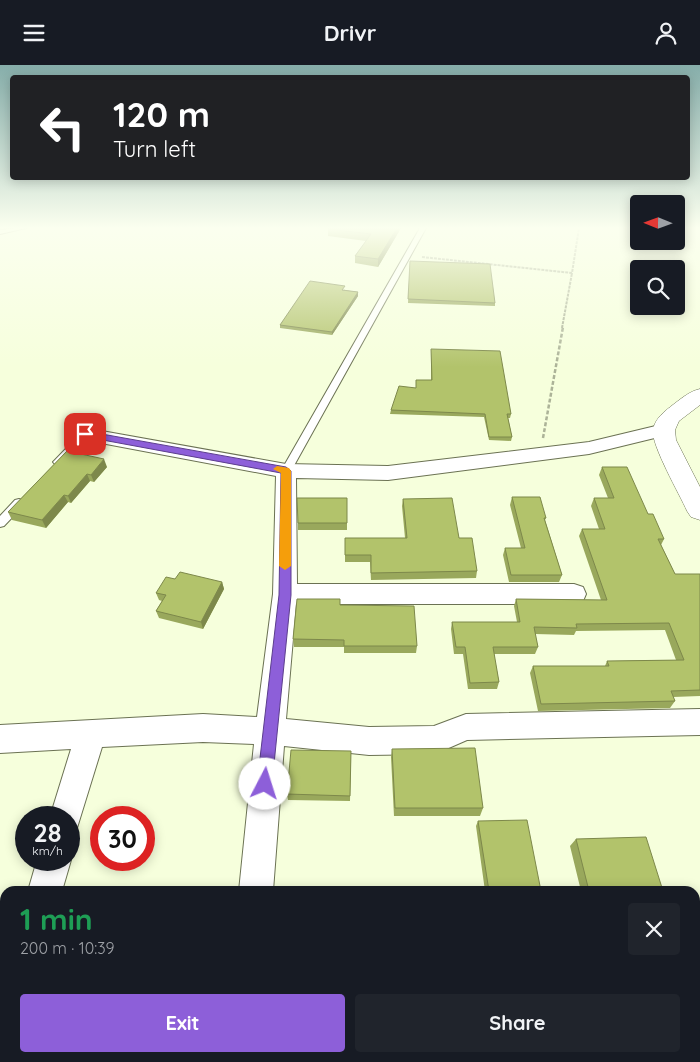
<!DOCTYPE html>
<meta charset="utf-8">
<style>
:root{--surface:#171b24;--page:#20242c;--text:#f1f3f6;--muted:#9ea1a6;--accent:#8d5fd9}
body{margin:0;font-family:Quicksand,sans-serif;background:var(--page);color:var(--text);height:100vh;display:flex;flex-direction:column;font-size:19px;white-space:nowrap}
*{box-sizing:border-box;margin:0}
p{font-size:16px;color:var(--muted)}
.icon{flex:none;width:28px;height:28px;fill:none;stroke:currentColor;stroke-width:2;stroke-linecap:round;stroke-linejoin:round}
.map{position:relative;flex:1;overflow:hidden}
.drawer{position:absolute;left:0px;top:821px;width:700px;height:176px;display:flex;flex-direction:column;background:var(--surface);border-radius:15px 15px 0 0;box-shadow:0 2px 12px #0003}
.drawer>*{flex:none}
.banner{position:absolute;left:10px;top:10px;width:680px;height:105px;border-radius:5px;box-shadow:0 2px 12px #0003;background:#202124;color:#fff;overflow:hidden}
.needle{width:32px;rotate:271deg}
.tools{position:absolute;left:630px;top:130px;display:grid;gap:10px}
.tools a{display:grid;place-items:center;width:55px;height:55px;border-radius:5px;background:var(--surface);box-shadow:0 2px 12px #0003;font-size:25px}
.speed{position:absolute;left:15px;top:741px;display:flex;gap:10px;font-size:25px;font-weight:700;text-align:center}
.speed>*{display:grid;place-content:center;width:65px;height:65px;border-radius:50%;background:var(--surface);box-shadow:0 2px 12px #0003;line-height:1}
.speed small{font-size:12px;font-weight:400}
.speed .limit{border:8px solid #d22;background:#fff;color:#111}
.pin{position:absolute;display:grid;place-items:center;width:42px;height:42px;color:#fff;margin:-21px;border-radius:10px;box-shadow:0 2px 8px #0006}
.me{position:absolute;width:55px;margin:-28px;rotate:5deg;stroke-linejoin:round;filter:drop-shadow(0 0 4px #0008)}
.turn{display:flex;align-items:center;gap:18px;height:105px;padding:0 20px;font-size:22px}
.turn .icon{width:65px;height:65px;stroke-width:2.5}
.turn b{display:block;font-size:35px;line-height:42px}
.round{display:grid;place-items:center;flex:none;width:52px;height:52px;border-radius:5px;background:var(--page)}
.summary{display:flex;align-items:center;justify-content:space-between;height:85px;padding:0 20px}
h1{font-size:30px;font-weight:700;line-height:38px;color:#1e9e55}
.cta{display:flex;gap:10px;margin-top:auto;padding:10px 20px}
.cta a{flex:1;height:58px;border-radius:5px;background:var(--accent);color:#fff;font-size:20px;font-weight:700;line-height:58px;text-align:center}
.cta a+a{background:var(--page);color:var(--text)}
header{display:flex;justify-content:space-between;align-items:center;height:65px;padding:0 20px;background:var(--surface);font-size:22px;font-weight:700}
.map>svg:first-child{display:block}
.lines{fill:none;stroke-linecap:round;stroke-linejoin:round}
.service-casing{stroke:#6b7253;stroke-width:2}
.minor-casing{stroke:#6b7253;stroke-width:2}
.tertiary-casing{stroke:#6b7253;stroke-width:1}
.path-far1{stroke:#acb398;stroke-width:2;stroke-dasharray:3 1;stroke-linecap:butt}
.path{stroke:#acb398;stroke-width:2.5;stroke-dasharray:4 2;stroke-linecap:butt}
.service{fill:#fff;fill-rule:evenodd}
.minor{fill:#fff;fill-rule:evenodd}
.tertiary{fill:#fff;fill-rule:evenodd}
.wall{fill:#99a85c}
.shaded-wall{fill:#7d884b}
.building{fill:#b2c36b;stroke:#7d884b}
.route{fill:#8d5fd9;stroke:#5c3e8d}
.slow{fill:#f59e0b}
</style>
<header><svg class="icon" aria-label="menu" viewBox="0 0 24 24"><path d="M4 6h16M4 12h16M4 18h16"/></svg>Drivr<svg class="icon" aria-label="person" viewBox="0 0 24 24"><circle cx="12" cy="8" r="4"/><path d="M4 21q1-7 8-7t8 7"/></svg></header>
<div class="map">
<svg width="700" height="997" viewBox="0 0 700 997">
<rect width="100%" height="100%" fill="#f6ffdc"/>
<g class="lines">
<defs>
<path id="service" d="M 15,163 L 26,163 L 0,169 L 0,165 Z
M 420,163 L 426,163 L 291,406 L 286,409 L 283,408 L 281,406 Z
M 85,366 L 88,367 L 88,371 L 61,399 L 55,399 L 53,397 L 55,395 L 82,367 Z
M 19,434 L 23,435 L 24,438 L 23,441 L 4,461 L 0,462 L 0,451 L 15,435 Z"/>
<path id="minor" d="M 664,359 L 671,361 L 674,365 L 671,369 L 589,389 L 388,415 L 296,413 L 297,519 L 574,519 L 583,522 L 586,529 L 583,536 L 574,539 L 296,539 L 286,654 L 369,662 L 434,661 L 466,649 L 700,644 L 700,670 L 467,675 L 435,689 L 369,690 L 284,681 L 273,826 L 239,826 L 254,679 L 203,677 L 102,682 L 77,763 L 69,767 L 69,752 L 50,752 L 71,684 L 0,688 L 0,660 L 203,649 L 257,652 L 273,529 L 276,411 L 85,375 L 78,373 L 75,369 L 78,365 L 85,363 L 286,399 L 388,401 L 589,377 Z
M 69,790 L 71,795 L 62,826 L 28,826 L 37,795 L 69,795 Z
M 5,943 L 5,992 L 15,992 L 9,997 L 0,997 L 0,946 Z
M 221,992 L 261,992 L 261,997 L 221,997 Z"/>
<path id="tertiary" d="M 700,324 L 700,340 L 679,356 L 675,365 L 676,375 L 700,422 L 700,455 L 691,452 L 687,446 C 680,430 651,380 653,365 C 655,353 665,346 674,339 C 682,333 690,326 700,324 Z"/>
</defs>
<use href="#service" class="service-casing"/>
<use href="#minor" class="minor-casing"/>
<use href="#tertiary" class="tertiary-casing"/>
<path class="path-far1" d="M 422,192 L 572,208 L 579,163
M 562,263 L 572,208"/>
<path class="path" d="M 543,373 L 563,262"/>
<use href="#service" class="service"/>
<use href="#minor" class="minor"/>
<use href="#tertiary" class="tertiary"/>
</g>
<path class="wall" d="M 401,163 L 378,202 L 355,198 L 355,191 L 366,176 L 328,171 L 328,164 Z
M 410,196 L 495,238 L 495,241 L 408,238 Z
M 345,224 L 344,225 L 358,227 L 358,231 L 332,270 L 280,263 L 280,260 Z
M 431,284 L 511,349 L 510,353 L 508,353 L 512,372 L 511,376 L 489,375 L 484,352 L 390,349 L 391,345 L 416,323 L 416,315 L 431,315 Z
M 67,386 L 107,402 L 94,417 L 90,416 L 71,438 L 68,437 L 46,463 L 12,455 L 8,447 Z
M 602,402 L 648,449 L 664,474 L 661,480 L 675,509 L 700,509 L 700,631 L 673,632 L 675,636 L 670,643 L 538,646 L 530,608 L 533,601 L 605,601 L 607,596 L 676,595 L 665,565 L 576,566 L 574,570 L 535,569 L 538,582 L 535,589 L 494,589 L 499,617 L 497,624 L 468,624 L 463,589 L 454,589 L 451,564 L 452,557 L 517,557 L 514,541 L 516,534 L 601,535 L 579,471 L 582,464 L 599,464 L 591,441 L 594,433 L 608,433 L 599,410 Z
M 512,432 L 546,453 L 545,455 L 562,510 L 559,517 L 509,517 L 503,490 L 505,483 L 521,483 L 510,440 Z
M 347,433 L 347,465 L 298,465 L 298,458 Z
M 403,434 L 459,473 L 477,506 L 476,513 L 371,515 L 370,497 L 345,497 L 345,473 L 405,473 L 402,441 Z
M 175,514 L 222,517 L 224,524 L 203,564 L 159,553 L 156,546 L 162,536 L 159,535 L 156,528 Z
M 340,540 L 417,581 L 416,588 L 344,588 L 344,582 L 294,582 L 293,574 Z
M 392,684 L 483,743 L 480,751 L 394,751 L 391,692 Z
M 351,686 L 350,736 L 288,735 L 287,729 Z
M 478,756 L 541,826 L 485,826 L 476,761 Z
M 576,774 L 663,826 L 581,826 L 570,781 Z
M 700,885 L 700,898 L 696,887 Z"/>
<path class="shaded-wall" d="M 397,163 L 401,163 L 378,202 L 378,194 Z
M 358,227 L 358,231 L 332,270 L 332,267 Z
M 104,394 L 107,402 L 94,417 L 91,410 Z
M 87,409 L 90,416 L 71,438 L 68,431 Z
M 64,430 L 68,437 L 46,463 L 42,455 Z
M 222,517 L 224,524 L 203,564 L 201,557 Z
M 104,992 L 112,992 L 111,997 L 103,997 Z"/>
<path class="building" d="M 329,163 L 397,163 L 378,194 L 355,191 L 371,169 L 328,164 Z
M 410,196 L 490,199 L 495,238 L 408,234 Z
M 310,216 L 345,221 L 342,225 L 358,227 L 332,267 L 280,260 Z
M 431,284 L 500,286 L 511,349 L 507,349 L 512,372 L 489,372 L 485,349 L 391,345 L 399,321 L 416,323 L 416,315 L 432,315 Z
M 67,386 L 104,394 L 91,410 L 87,409 L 68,431 L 64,430 L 42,455 L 8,447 Z
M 602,402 L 627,402 L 648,449 L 653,449 L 664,474 L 658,474 L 675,509 L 700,509 L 700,625 L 671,626 L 675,636 L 541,639 L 533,601 L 609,601 L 607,596 L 684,595 L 669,558 L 576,559 L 577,563 L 534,562 L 538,582 L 493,582 L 499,617 L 470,618 L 465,582 L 456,582 L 452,557 L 520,557 L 516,534 L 607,535 L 582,464 L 605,464 L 594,433 L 614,433 Z
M 512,432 L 540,432 L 546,453 L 544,453 L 562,510 L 511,510 L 505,483 L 525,483 Z
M 297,433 L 347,433 L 347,458 L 298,458 Z
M 452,433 L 459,473 L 472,473 L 477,506 L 371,508 L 371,490 L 345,490 L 345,473 L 407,473 L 403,434 Z
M 180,507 L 222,517 L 201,557 L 156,546 L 166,530 L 156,528 L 166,512 L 175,514 Z
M 297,534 L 340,534 L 340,540 L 414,541 L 417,581 L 344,581 L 344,575 L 293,574 Z
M 475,683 L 483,743 L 395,743 L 392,684 Z
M 291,685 L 351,686 L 350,731 L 287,729 Z
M 527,755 L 541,826 L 489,826 L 478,756 Z
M 646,772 L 663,826 L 589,826 L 576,774 Z
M 17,992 L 104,992 L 103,997 L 15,997 Z"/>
<linearGradient id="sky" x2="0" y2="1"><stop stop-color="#86aeaa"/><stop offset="0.54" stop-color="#fbffef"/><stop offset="1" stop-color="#fbffef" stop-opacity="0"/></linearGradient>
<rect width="700" height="302" fill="url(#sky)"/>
<path class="route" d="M 85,366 L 286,402 L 291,406 L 291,530 L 272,719 L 270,724 L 265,726 L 260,724 L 257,719 L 279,530 L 281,408 L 81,371 L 81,367 Z"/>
<path class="slow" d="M 277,401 L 289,403 L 291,406 L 291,501 L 285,505 L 279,501 L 281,408 L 273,404 Z"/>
</svg>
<div class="tools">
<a><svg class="needle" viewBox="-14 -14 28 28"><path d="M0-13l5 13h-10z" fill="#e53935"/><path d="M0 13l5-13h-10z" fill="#9ea1a6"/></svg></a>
<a><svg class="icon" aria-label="search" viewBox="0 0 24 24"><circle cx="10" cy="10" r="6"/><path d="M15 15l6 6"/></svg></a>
</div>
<div class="speed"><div>28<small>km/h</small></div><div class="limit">30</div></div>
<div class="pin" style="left:85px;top:369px;background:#d93025"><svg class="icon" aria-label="arrive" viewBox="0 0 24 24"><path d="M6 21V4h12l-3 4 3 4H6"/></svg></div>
<svg class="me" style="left:265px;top:719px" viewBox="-20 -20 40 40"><circle r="19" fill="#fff"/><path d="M0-13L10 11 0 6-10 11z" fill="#8d5fd9"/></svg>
<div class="banner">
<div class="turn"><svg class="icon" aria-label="left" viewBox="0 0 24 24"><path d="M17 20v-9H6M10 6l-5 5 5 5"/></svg><div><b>120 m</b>Turn left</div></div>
</div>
<section class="drawer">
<div class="summary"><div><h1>1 min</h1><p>200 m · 10:39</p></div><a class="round"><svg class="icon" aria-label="close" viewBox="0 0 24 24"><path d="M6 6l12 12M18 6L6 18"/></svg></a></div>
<div class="cta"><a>Exit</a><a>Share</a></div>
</section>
</div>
